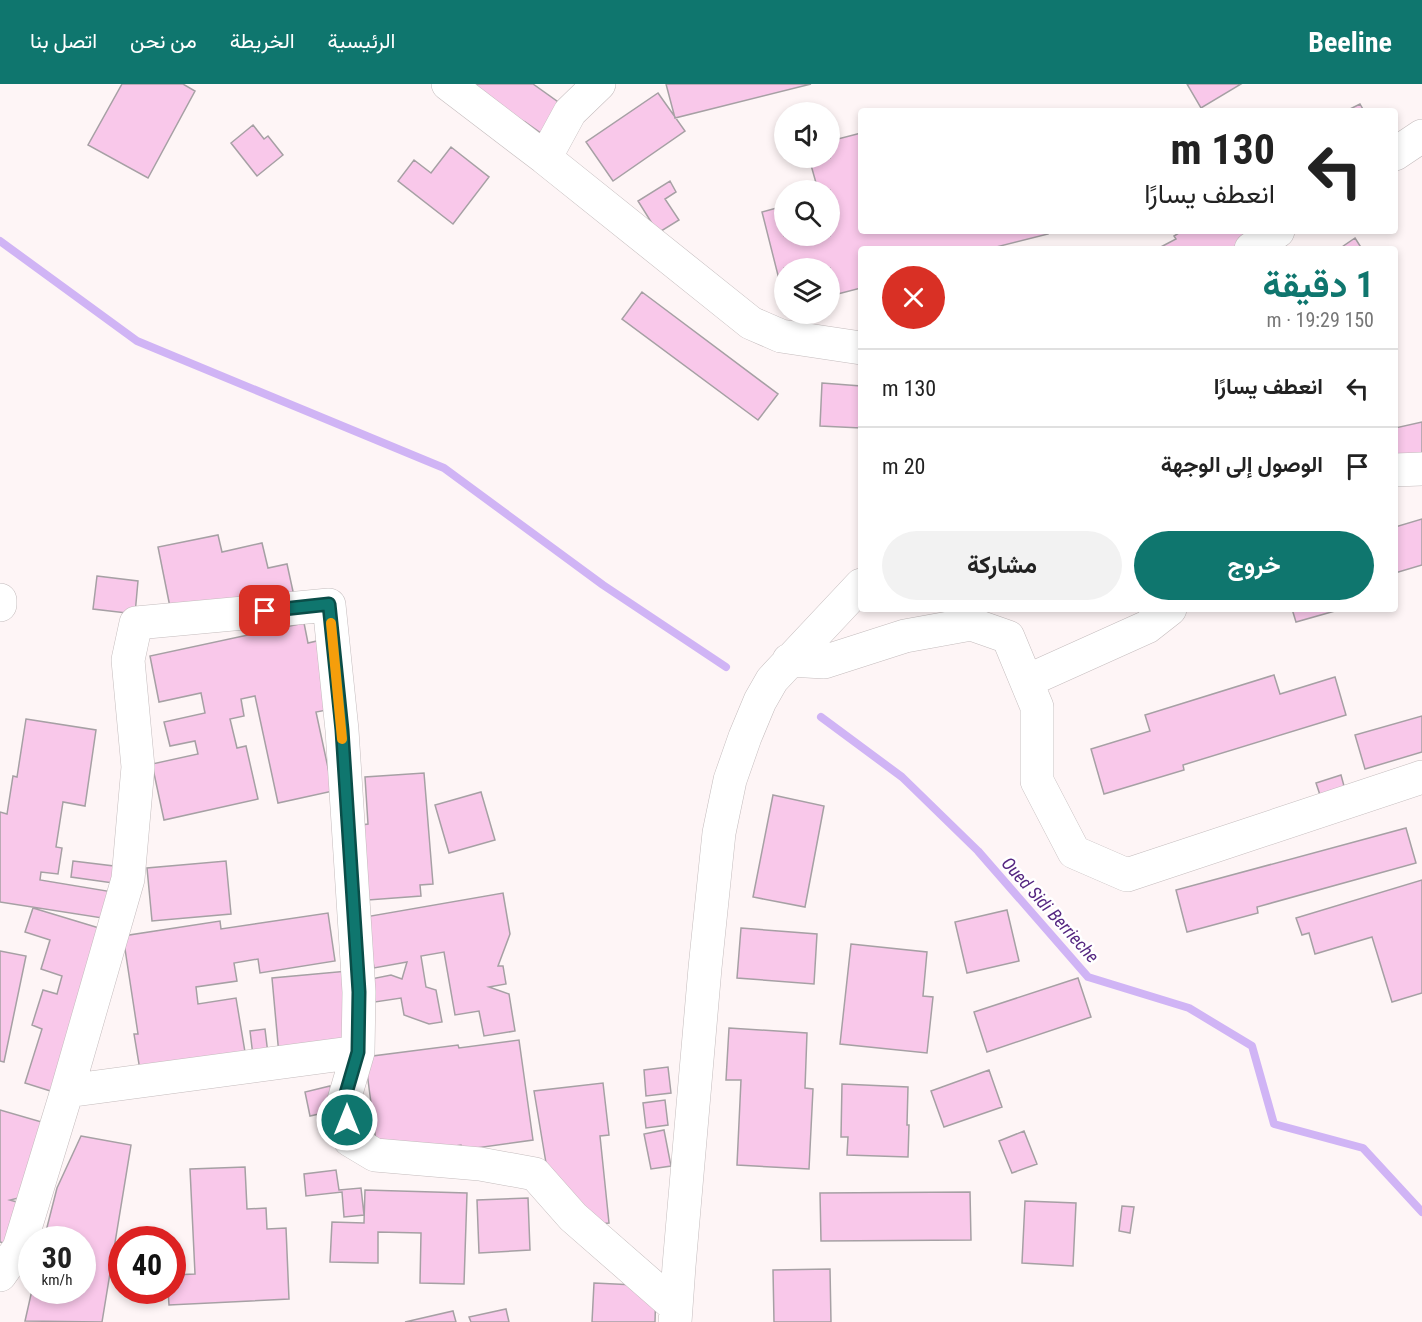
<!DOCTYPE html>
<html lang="ar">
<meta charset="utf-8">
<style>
:root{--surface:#fff;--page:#f2f2f2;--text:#222;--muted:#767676;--line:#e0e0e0;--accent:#0f766e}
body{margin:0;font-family:"Roboto Condensed",Vazirmatn,sans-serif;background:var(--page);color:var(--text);direction:rtl;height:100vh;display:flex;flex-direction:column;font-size:22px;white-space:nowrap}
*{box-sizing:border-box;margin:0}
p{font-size:20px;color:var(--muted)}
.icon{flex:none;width:33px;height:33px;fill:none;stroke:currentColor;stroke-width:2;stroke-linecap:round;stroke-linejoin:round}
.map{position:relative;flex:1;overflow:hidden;direction:ltr}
.details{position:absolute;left:858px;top:162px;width:540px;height:366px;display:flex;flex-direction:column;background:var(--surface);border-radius:6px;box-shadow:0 3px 9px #0003;direction:rtl}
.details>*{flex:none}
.hud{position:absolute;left:858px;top:24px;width:540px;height:126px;border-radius:6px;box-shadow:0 3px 9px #0003;direction:rtl;background:#fff;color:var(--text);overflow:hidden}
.buttons{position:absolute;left:774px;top:18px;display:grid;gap:12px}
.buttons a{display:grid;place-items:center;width:66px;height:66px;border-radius:50%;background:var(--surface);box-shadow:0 3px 9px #0003;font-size:30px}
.speed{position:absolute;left:18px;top:1142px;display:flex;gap:12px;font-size:30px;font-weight:700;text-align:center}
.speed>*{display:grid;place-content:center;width:78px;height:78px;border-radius:50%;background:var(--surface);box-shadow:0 3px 9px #0003;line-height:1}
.speed small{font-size:15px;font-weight:400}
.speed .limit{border:9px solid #d22;background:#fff;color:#111}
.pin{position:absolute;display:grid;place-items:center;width:51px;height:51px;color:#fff;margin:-26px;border-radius:12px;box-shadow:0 3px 9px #0006}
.me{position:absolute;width:66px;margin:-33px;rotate:0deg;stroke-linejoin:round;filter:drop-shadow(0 0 4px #0008)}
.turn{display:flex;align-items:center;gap:21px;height:126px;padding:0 24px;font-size:27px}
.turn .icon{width:78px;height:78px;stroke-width:2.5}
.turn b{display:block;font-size:42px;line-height:51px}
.round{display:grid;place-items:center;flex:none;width:63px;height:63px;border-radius:32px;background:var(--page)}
.summary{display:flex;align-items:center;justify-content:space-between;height:102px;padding:0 24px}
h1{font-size:36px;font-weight:700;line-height:45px;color:var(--accent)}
.cta{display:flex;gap:12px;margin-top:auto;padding:12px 24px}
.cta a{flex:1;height:69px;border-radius:36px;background:var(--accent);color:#fff;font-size:24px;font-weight:700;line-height:69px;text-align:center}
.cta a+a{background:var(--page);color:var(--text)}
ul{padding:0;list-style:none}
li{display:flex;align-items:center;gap:18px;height:78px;padding:0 24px;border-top:2px solid var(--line)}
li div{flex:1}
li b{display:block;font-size:22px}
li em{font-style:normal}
header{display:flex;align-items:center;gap:36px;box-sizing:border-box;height:84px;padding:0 30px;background:var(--accent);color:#fff}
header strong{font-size:28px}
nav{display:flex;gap:33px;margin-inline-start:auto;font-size:21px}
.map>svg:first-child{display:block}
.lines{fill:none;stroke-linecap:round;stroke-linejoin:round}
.stream{stroke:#d0b4f5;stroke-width:8}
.building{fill:#f9c8ea;stroke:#a6a0a4;stroke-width:1.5}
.minor-casing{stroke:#c4bcbd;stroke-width:34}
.minor{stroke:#fff;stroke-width:33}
.route-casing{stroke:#0a4d48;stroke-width:15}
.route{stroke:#0f766e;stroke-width:10}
.slow{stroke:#f59e0b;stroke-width:10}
.labels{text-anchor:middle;stroke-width:5;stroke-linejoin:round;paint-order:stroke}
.water-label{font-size:18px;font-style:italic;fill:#552681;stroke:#fff}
</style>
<header>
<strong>Beeline</strong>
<nav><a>الرئيسية</a><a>الخريطة</a><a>من نحن</a><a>اتصل بنا</a></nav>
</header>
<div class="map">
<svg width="1422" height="1238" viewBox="0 0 1422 1238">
<rect width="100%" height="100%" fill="#fef5f6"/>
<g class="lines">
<path class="stream" d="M 0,157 L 137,257 L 444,384 L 603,501 L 726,583
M 821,633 L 902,693 L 978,767 L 1088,893 L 1189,924 L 1252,962 L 1274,1040 L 1363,1064 L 1422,1128"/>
</g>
<path class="building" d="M 122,0 L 183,0 L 195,7 L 148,94 L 88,61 Z
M 443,0 L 533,0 L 575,30 L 555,59 L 525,38 Z
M 666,0 L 811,0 L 675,34 Z
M 1187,0 L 1241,0 L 1201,24 Z
M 658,9 L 685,47 L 613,97 L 586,58 Z
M 1360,20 L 1364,27 L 1346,27 Z
M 253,41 L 264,55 L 268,52 L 283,71 L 257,92 L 231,59 Z
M 861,49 L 861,147 L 1047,147 L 1048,150 L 996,163 L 996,165 L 861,165 L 861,204 L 830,212 L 830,184 L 784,184 L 784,215 L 762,128 L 784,122 L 784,152 L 830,152 L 830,106 L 818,106 L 809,74 L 830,74 L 830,57 Z
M 451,63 L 489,93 L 453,140 L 398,97 L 414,76 L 431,89 Z
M 670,97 L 676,108 L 665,115 L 679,136 L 658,149 L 638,117 Z
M 1182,147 L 1257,147 L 1259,151 L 1235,165 L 1157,165 L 1176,155 L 1174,152 Z
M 1355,154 L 1362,165 L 1339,165 Z
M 642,208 L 778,310 L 758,336 L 622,235 Z
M 822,299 L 861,302 L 861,344 L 820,342 Z
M 1422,338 L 1422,377 L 1395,382 L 1395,344 Z
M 1422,435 L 1422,481 L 1395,489 L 1395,443 Z
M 218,451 L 222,468 L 262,459 L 268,484 L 287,480 L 294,512 L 173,538 L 158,463 Z
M 97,492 L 138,497 L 135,530 L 93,525 Z
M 1292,525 L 1342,525 L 1296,538 Z
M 304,539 L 308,559 L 321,556 L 332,625 L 316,628 L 333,707 L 278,719 L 255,612 L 241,615 L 244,632 L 230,635 L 237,664 L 246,662 L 258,715 L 164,736 L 152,680 L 198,670 L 195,657 L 170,662 L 164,638 L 205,629 L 201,609 L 159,618 L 150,572 Z
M 1274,591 L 1280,610 L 1335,593 L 1346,631 L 1183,681 L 1184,686 L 1104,710 L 1091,665 L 1150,647 L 1145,631 Z
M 1422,632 L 1422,668 L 1365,685 L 1355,651 Z
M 26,635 L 96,646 L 85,722 L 63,718 L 56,763 L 62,764 L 58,790 L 41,788 L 40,796 L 119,809 L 115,836 L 0,818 L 0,728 L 7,730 L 13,692 L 17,693 Z
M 424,689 L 433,800 L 420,801 L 421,812 L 368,816 L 354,742 L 368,740 L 365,693 Z
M 1341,691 L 1347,713 L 1323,720 L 1316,699 Z
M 481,708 L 495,756 L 449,769 L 435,721 Z
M 773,711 L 824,722 L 805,823 L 753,813 Z
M 1406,744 L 1416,779 L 1257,823 L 1258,829 L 1187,848 L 1176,806 Z
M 73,777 L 122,783 L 120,800 L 71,793 Z
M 226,777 L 231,830 L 152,837 L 147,784 Z
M 1422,796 L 1422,909 L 1392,918 L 1372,853 L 1315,870 L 1309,849 L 1302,851 L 1296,834 Z
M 503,809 L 510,850 L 498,882 L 503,882 L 506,900 L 489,903 L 509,910 L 515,947 L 484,952 L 479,927 L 455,931 L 444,868 L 421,872 L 426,903 L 436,906 L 442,938 L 429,940 L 404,931 L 401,914 L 375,918 L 371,895 L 391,891 L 402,895 L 407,878 L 374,884 L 365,833 Z
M 33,824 L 109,847 L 60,1010 L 25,999 L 42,945 L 32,941 L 43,906 L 57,910 L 62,892 L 41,885 L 50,856 L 25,848 Z
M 1007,826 L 1019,877 L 967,889 L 955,838 Z
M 328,829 L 335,877 L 260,889 L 258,875 L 234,879 L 237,897 L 196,903 L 198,920 L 236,914 L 246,974 L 142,998 L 134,950 L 138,950 L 123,852 L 220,837 L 221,845 Z
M 741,844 L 817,850 L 814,900 L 737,894 Z
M 851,860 L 927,868 L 923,912 L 933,913 L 927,969 L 840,960 Z
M 0,867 L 26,872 L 4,978 L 0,977 Z
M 348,887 L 354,964 L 279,971 L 272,894 Z
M 1078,894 L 1091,933 L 987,968 L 974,928 Z
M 729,944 L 807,949 L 805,1004 L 813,1005 L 809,1085 L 737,1081 L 741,996 L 726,996 Z
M 265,945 L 268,970 L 253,972 L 250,947 Z
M 519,956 L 533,1056 L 462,1066 L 461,1061 L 378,1073 L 365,973 L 458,961 L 459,964 Z
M 668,983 L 671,1009 L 646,1012 L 644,986 Z
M 989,986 L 1002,1023 L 944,1043 L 931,1007 Z
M 603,999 L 609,1051 L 600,1052 L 609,1139 L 598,1140 L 548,1091 L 534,1007 Z
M 842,1000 L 908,1003 L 907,1041 L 909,1041 L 908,1073 L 847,1071 L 848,1053 L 841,1053 Z
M 330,1002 L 336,1026 L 310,1032 L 305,1008 Z
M 665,1016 L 668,1041 L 646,1044 L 643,1019 Z
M 0,1026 L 52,1041 L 39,1109 L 10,1116 L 27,1121 L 4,1159 L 0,1158 Z
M 664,1046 L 671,1082 L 651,1085 L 644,1050 Z
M 1024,1047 L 1037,1080 L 1012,1089 L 999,1057 Z
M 81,1052 L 131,1061 L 102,1238 L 25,1237 L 32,1206 L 82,1206 L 82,1155 L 44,1155 L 57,1104 Z
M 245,1083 L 247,1125 L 266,1124 L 267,1145 L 286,1144 L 289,1215 L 169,1221 L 168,1206 L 172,1206 L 172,1191 L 195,1190 L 190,1085 Z
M 336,1086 L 339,1106 L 361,1104 L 364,1131 L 344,1133 L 342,1108 L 306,1112 L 304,1090 Z
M 365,1106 L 467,1109 L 464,1200 L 420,1199 L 421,1149 L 378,1148 L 378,1179 L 330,1178 L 332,1138 L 364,1139 Z
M 970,1108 L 971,1156 L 821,1157 L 820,1109 Z
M 528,1114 L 530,1166 L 479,1169 L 477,1116 Z
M 1025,1117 L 1076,1119 L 1073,1182 L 1022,1179 Z
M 1122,1122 L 1134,1123 L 1130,1149 L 1119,1147 Z
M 830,1185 L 831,1238 L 774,1238 L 773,1186 Z
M 594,1199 L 656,1202 L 655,1238 L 592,1238 Z
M 506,1225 L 509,1238 L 471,1238 L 469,1233 Z
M 453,1227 L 456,1238 L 405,1238 Z"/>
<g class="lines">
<defs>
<path id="minor" d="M 448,0 L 545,74 L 751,239 L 781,252 L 861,264
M 1395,70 L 1422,52
M 545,74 L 570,28 L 599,0
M 1251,165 L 1278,147
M 1395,386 L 1422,385
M 0,516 L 0,521
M 789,576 L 824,578 L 905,552 L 971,540 L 1008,553 L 1037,623 L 1037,697 L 1074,768 L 1127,791 L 1422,693
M 1027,597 L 1147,543 L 1170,525
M 67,1007 L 128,795 L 138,683 L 128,576 L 136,539 L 329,521 L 342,646 L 359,908 L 358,968
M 0,1191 L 19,1164 L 67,1007 L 358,968 L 344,1016 L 350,1056 L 375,1071 L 480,1080 L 535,1090 L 573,1133 L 676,1223
M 675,1238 L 679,1182 L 705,884 L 719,749 L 730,696 L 745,653 L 760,617 L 772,596 L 861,501"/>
</defs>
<use href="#minor" class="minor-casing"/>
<use href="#minor" class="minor"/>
</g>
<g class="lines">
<defs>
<path id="route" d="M 265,527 L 329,520 L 342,646 L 359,908 L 358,968 L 344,1016 L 347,1036"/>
</defs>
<use href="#route" class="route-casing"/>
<use href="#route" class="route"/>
<path class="slow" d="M 331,539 L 342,655"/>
</g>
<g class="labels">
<g class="water-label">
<text transform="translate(1050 826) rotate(48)" y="6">Oued Sidi Berrieche</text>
</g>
</g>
</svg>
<div class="buttons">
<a><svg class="icon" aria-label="sound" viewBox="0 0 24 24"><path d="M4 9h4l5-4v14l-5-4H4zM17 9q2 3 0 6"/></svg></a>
<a><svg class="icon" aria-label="search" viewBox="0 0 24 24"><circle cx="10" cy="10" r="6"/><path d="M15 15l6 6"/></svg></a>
<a><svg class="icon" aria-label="layers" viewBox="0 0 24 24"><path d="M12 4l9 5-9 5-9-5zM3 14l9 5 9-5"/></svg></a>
</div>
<div class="speed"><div>30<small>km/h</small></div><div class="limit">40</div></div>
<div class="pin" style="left:265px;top:527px;background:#d93025"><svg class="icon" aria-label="arrive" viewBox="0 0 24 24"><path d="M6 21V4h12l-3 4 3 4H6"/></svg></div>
<svg class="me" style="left:347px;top:1036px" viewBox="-20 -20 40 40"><circle r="17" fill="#0f766e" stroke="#fff" stroke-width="3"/><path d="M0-11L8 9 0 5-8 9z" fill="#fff"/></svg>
<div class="hud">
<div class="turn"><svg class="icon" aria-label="left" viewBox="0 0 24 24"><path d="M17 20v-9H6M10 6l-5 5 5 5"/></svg><div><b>130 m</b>انعطف يسارًا</div></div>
</div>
<section class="details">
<div class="summary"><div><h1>1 دقيقة</h1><p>150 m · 19:29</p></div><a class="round" style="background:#d93025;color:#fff"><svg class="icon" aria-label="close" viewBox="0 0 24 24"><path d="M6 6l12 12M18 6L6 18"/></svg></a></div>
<ul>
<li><svg class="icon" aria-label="left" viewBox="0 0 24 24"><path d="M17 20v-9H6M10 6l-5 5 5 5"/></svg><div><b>انعطف يسارًا</b></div><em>130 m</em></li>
<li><svg class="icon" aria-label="arrive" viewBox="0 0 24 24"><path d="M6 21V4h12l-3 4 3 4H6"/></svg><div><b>الوصول إلى الوجهة</b></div><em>20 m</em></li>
</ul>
<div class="cta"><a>خروج</a><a>مشاركة</a></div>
</section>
</div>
